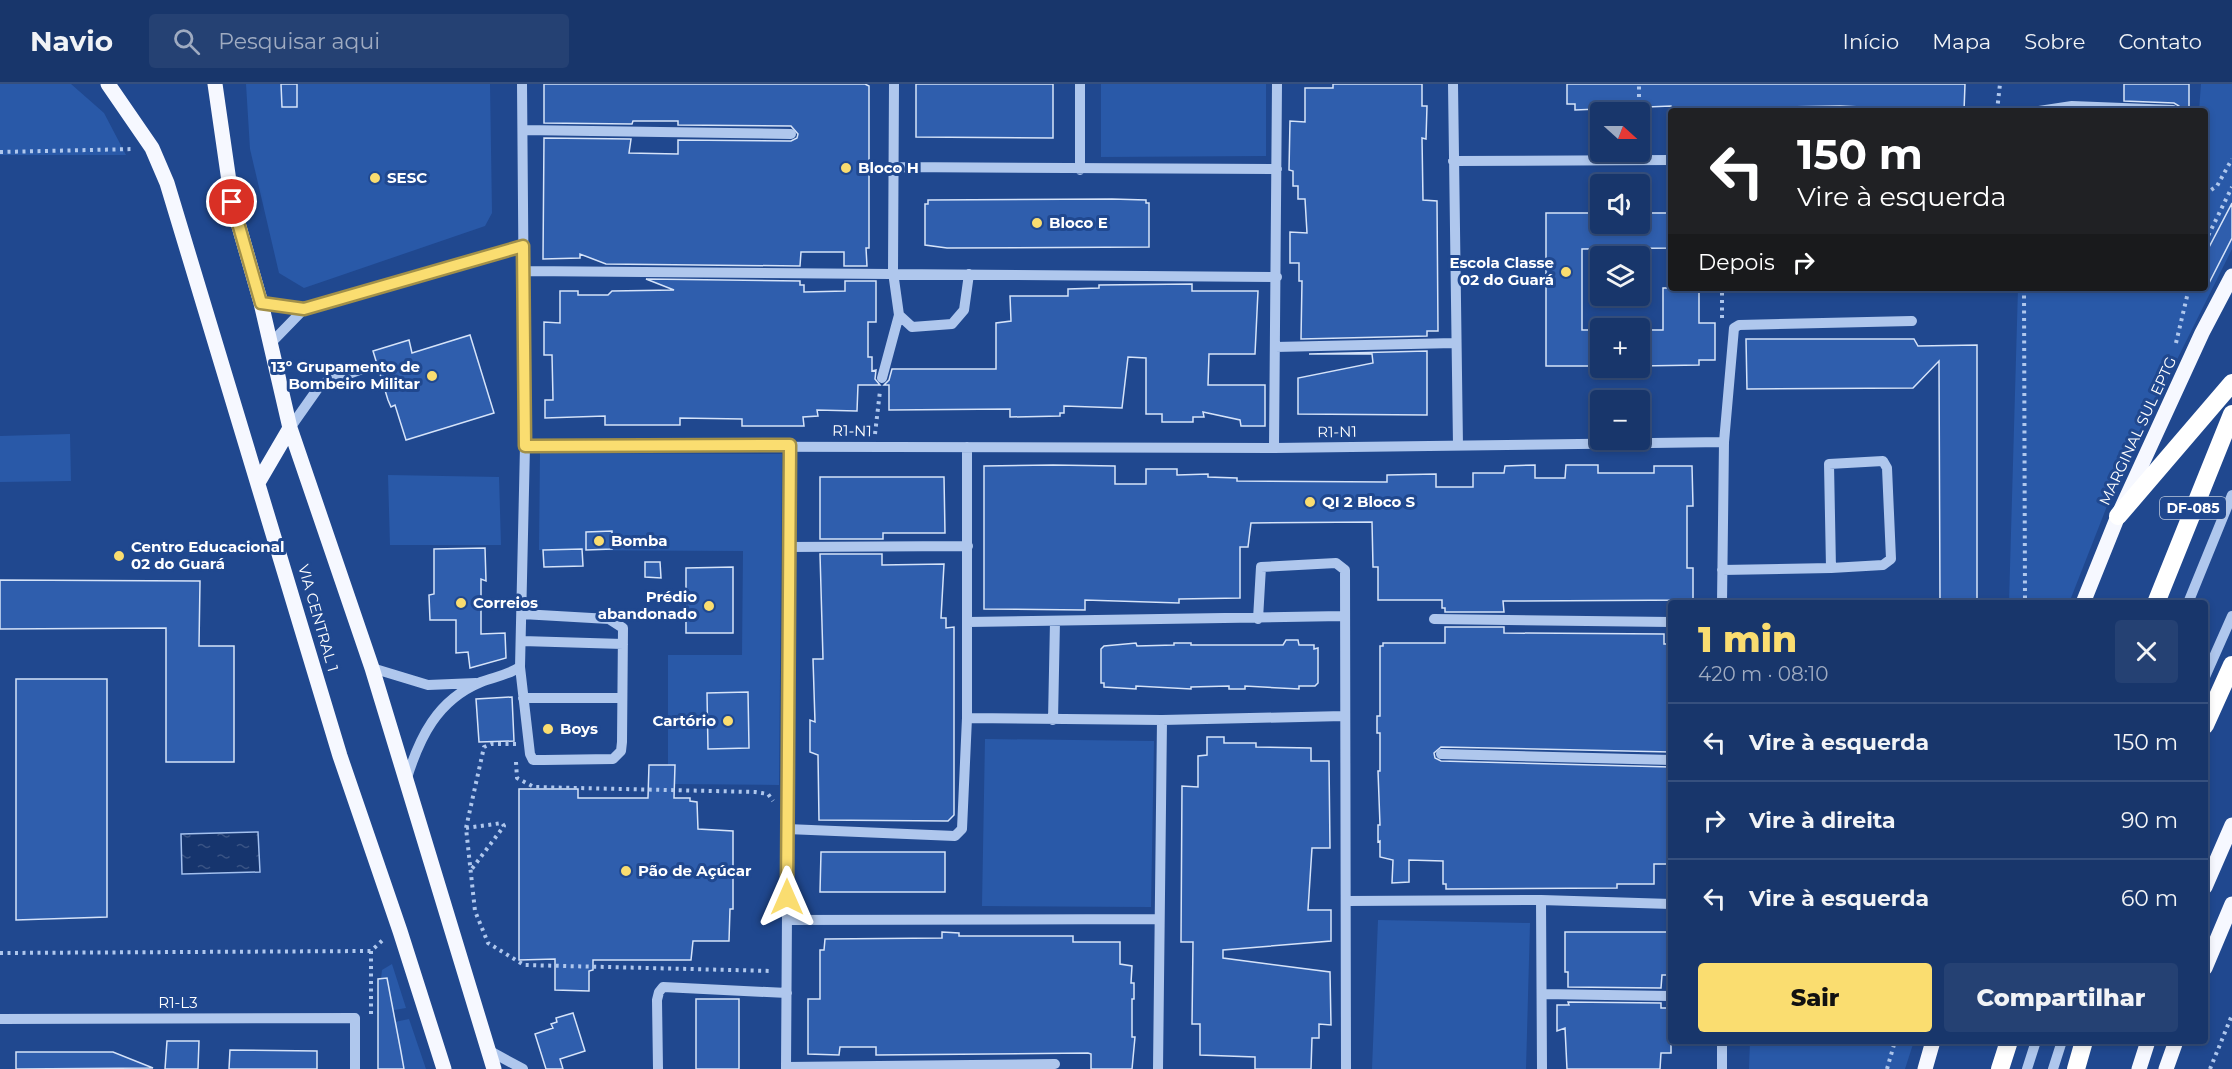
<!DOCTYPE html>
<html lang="pt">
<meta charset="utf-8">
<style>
:root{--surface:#18366b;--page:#254173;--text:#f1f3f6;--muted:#9fabc1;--line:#36507e;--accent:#fadd70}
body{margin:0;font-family:Montserrat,sans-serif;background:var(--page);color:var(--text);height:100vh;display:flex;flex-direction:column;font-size:22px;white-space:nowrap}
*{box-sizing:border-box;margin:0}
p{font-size:20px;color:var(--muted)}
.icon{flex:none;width:33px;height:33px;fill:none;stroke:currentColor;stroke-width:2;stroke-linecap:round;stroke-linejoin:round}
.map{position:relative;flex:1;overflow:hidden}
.drawer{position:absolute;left:1668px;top:516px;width:540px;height:444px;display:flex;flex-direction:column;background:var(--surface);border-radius:6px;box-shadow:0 3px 9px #0003,0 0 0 2px var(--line)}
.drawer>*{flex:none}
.top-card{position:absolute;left:1668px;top:24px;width:540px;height:183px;border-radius:6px;box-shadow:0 3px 9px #0003,0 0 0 2px var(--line);background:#202124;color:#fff;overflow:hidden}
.needle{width:39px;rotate:111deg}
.tools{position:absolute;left:1590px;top:18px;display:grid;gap:12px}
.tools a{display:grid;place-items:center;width:60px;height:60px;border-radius:6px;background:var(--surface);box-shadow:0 3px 9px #0003,0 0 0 2px var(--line);font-size:30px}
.pin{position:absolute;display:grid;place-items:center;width:51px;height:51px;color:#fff;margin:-26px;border:3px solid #fff;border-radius:50%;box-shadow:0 2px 6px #0007}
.me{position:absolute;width:66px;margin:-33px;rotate:0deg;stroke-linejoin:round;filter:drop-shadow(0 0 4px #0008)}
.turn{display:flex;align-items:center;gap:21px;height:126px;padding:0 30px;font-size:27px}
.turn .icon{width:78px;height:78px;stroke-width:2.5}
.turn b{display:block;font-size:42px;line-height:51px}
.then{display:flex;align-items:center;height:57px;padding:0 30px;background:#0003;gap:12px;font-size:22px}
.round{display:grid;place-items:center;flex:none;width:63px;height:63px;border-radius:6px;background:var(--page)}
.head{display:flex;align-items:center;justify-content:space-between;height:102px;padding:0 30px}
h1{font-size:36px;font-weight:800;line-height:45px;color:var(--accent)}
.action{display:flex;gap:12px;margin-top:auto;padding:12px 30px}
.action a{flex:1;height:69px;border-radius:6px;background:var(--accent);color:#111;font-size:24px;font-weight:800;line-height:69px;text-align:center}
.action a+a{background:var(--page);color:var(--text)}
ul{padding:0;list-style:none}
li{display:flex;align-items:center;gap:18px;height:78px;padding:0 30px;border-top:2px solid var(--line)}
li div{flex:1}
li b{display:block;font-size:22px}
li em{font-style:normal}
header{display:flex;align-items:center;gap:36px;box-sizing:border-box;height:84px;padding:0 30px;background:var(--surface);border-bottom:2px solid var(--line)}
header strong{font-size:28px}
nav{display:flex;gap:33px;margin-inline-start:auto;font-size:21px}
.search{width:420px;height:54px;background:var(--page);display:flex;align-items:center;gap:15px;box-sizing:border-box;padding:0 21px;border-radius:6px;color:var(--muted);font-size:22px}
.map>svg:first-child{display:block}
.green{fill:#2959a8}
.water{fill:url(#water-ripples);stroke:#a3c0ee;stroke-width:1.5}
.building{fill:#2f5ead;stroke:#d5e3f9;stroke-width:1.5}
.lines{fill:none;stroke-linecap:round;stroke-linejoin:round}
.path{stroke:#afc7ed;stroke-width:4;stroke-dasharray:3 4.5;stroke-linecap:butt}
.minor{stroke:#afc7ed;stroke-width:10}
.major{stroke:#f6f8ff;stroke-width:15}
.highway{stroke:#fff;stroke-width:18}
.route-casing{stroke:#a29049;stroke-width:15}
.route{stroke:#fadd70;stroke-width:10}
.poi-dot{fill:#fadd70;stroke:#20488f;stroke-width:2}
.labels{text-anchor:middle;stroke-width:6;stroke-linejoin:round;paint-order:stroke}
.shield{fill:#20488f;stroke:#bcc8dd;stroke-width:1.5}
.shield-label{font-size:14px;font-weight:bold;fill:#fff}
.poi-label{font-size:15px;font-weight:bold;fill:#fff;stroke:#20488f;text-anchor:start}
.street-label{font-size:15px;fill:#fff;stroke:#20488f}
</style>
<header>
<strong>Navio</strong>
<div class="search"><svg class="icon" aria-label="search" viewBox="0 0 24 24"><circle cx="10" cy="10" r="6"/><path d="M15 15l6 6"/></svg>Pesquisar aqui</div>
<nav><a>Início</a><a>Mapa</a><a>Sobre</a><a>Contato</a></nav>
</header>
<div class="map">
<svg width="2232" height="985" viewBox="0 0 2232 985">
<defs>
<pattern id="water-ripples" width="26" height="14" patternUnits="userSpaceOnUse" patternTransform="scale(1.5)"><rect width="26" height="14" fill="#16356e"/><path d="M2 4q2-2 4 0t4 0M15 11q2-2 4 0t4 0" fill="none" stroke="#395384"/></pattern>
</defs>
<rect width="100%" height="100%" fill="#20488f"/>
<path class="green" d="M 0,0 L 71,0 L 104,29 L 126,71 L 0,71 Z
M 246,0 L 490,0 L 492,129 L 485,142 L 304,204 L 279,189 L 250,65 Z
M 1101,0 L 1266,0 L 1266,72 L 1101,73 Z
M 2201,0 L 2232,0 L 2232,165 L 2118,394 L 2069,519 L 2009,519 L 2018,204 L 2205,204 L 2205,27 L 2199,27 Z
M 70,350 L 71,397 L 0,398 L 0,352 Z
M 540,369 L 782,370 L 779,701 L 668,700 L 668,571 L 742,571 L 743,467 L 539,466 Z
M 388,391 L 499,393 L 501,461 L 390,461 Z
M 985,655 L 1154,657 L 1151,823 L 982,822 Z
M 1378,836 L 1530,839 L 1526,985 L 1372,985 Z
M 392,880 L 406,924 L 377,929 L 382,886 Z
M 409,935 L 426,985 L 390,985 L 385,940 Z
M 1750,957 L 1914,957 L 1905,985 L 1749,985 Z"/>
<path class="water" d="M 258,748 L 260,788 L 182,790 L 181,750 Z"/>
<path class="building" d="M 281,0 L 297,0 L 297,23 L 282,23 Z
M 544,0 L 865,0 L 869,2 L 869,164 L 866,164 L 867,182 L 844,182 L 844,168 L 801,168 L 800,182 L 606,180 L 580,170 L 580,174 L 543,175 L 544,54 L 631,55 L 629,69 L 678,70 L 678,56 L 791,57 L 797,54 L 798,50 L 791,42 L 678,41 L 678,37 L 633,37 L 632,40 L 544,39 Z
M 916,0 L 1053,0 L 1053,54 L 916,53 Z
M 1333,0 L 1422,0 L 1422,22 L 1427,22 L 1426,55 L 1422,54 L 1423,116 L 1437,117 L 1438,247 L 1427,247 L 1427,252 L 1301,255 L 1302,197 L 1299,197 L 1299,179 L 1290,179 L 1290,148 L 1307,149 L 1305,115 L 1298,115 L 1298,102 L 1293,102 L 1293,87 L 1289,86 L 1290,37 L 1305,38 L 1305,4 L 1333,4 Z
M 1567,0 L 1965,0 L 1964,27 L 1905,27 L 1905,25 L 1840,22 L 1783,23 L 1783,27 L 1673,27 L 1671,22 L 1575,26 L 1575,20 L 1567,20 Z
M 2124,0 L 2189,0 L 2189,27 L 2180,27 L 2179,22 L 2174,19 L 2124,17 Z
M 1112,115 L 1146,116 L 1146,119 L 1149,119 L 1149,163 L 947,164 L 925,161 L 925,120 L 928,120 L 928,116 Z
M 2232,119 L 2232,154 L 2205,207 L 2205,171 Z
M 1546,129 L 1600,129 L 1600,140 L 1640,140 L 1640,129 L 1671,129 L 1671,164 L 1582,165 L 1582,246 L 1600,246 L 1600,282 L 1546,282 Z
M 646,195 L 800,197 L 800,201 L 804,201 L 804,208 L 845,207 L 845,197 L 876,197 L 876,238 L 868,238 L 868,273 L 872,273 L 872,287 L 876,286 L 875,295 L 880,301 L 858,301 L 857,327 L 817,326 L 818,332 L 803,333 L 804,342 L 742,342 L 742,335 L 680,334 L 680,341 L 605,341 L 605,332 L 545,334 L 545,316 L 553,316 L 552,271 L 544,271 L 544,238 L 560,239 L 560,207 L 578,207 L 578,211 L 608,211 L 612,207 L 674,206 Z
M 1192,200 L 1192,207 L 1258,207 L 1255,270 L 1209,270 L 1208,301 L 1265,301 L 1265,342 L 1241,342 L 1240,336 L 1203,328 L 1204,333 L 1193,333 L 1193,338 L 1162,338 L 1162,330 L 1146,330 L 1146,274 L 1128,273 L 1122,324 L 1064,322 L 1064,329 L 1060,329 L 1060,332 L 1010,333 L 1010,325 L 889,326 L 889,301 L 884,301 L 889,296 L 892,285 L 996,285 L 996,239 L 1011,237 L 1010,212 L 1068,212 L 1068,205 L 1099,204 L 1099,201 Z
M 1663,204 L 1699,204 L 1699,239 L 1715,239 L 1715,276 L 1699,276 L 1699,281 L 1640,282 L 1640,246 L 1663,246 Z
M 470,251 L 494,329 L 406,356 L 395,321 L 391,323 L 388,316 L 373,267 L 409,256 L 412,269 Z
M 1746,255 L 1914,255 L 1918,262 L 1977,261 L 1977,519 L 1940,519 L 1939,277 L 1913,304 L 1747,305 Z
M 1427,267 L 1427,331 L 1298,330 L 1298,294 L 1373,279 L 1372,270 L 1309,270 Z
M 1053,381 L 1115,382 L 1115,400 L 1146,400 L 1146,385 L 1177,385 L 1177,391 L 1208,390 L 1208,393 L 1237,394 L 1237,397 L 1387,398 L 1387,391 L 1436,390 L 1436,403 L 1473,403 L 1473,389 L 1504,389 L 1505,382 L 1535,381 L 1535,394 L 1565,394 L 1566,381 L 1598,381 L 1598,389 L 1654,389 L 1654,382 L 1692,382 L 1693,422 L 1687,422 L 1687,484 L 1693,484 L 1693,516 L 1503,517 L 1504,528 L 1445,528 L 1445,524 L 1442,524 L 1442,516 L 1378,516 L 1378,483 L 1373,483 L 1372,438 L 1251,439 L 1248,463 L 1240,463 L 1240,514 L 1179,515 L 1179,519 L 1085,516 L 1085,526 L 984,525 L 984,382 Z
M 820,393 L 944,393 L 945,449 L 883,449 L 883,455 L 820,455 Z
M 612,447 L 612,465 L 586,466 L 586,448 Z
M 485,464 L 486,497 L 481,495 L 481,550 L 505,549 L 506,574 L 470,584 L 468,568 L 456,569 L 456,536 L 430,536 L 429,511 L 434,510 L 434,465 Z
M 582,465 L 583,482 L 544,483 L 543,466 Z
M 820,470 L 882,470 L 882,481 L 944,480 L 941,534 L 946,534 L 946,544 L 954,543 L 954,731 L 948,737 L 819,736 L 818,671 L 810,668 L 810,636 L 815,638 L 813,575 L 823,575 Z
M 645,478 L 660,478 L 661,494 L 645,493 Z
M 733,483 L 733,549 L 686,549 L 686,484 Z
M 0,496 L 200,497 L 199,562 L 234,562 L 234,678 L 166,678 L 166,544 L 0,545 Z
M 1445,543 L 1504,543 L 1504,549 L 1664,550 L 1664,560 L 1671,560 L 1671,668 L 1441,663 L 1434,669 L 1435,674 L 1441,677 L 1671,683 L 1671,780 L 1654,780 L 1654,800 L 1617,800 L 1617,804 L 1446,805 L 1446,800 L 1443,800 L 1443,777 L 1409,776 L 1409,798 L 1392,799 L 1393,776 L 1380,773 L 1380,757 L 1378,758 L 1378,741 L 1380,741 L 1378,687 L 1380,687 L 1380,649 L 1377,649 L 1377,632 L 1380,632 L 1380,562 L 1383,562 L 1383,559 L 1445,559 Z
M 1286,556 L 1298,556 L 1299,561 L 1314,561 L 1314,565 L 1318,564 L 1318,599 L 1315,602 L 1299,602 L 1299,605 L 1245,602 L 1245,605 L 1229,605 L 1229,602 L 1191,603 L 1191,605 L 1136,602 L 1136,605 L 1104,603 L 1104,599 L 1101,599 L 1101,565 L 1104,562 L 1136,559 L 1137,562 L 1174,561 L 1174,559 L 1191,559 L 1191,561 L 1283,561 Z
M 16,595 L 107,595 L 107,833 L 16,836 Z
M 748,608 L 749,664 L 708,665 L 707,609 Z
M 512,613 L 514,657 L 479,658 L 476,615 Z
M 1207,653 L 1224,653 L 1224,659 L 1256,659 L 1256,663 L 1311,664 L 1311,677 L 1329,677 L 1330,764 L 1312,764 L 1308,826 L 1331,826 L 1331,857 L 1223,866 L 1223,874 L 1330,888 L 1331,941 L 1319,940 L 1319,954 L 1312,954 L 1311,985 L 1255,985 L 1255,973 L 1200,971 L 1200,940 L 1192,940 L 1193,858 L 1181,858 L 1182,702 L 1198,703 L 1198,672 L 1207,671 Z
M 649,681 L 675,681 L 674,714 L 690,714 L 690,717 L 697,718 L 698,745 L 733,747 L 733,825 L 730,825 L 729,857 L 693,857 L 691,876 L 593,876 L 593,886 L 589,887 L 589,907 L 555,906 L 555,875 L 519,876 L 519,705 L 578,705 L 578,714 L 648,714 Z
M 821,768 L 945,768 L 945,808 L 820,808 Z
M 942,848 L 959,849 L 959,852 L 1073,852 L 1073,858 L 1120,858 L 1120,880 L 1132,882 L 1131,899 L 1134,899 L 1134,915 L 1132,915 L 1132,953 L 1135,953 L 1132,985 L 1091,985 L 1091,970 L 1088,969 L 876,971 L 876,963 L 840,963 L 839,971 L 808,970 L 808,915 L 820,915 L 820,866 L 824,866 L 825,855 L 942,854 Z
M 1565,848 L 1671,848 L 1671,891 L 1662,891 L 1661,904 L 1568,903 L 1568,888 L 1565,888 Z
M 387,894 L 401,968 L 404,985 L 378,985 L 378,895 Z
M 696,915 L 739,915 L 739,985 L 696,985 Z
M 1568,918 L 1661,919 L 1661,924 L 1671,924 L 1671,969 L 1661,969 L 1660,985 L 1567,985 L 1565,944 L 1557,947 L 1557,921 L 1569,921 Z
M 573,929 L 585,967 L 560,975 L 563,985 L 546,985 L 535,950 L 553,944 L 551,940 L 557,938 L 556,934 Z
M 167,957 L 199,957 L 198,985 L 165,985 Z
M 230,966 L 317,967 L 317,985 L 229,985 Z
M 16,968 L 113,968 L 153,984 L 16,985 Z"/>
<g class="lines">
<path class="path" d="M 1997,27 L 2000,0
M 1639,28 L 1639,0
M 0,68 L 134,65
M 2205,110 L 2217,102 L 2232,75
M 2205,158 L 2232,103
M 2024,204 L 2025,519
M 1722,234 L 1722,204
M 2176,259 L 2189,204
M 875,350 L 880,307
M 516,660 L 491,660 L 484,663 L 466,744 L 475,827 L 488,859 L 524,881 L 772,887
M 516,678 L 517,694 L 534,703 L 755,708 L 768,710 L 773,717
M 466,744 L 502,739 L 504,742 L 471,786
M 0,869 L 371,867
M 371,930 L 371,867 L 385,854
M 1887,985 L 1895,957
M 2210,985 L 2232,931"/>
<path class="minor" d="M 522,0 L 525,362 L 520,583 L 530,670 L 533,676 L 544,676 L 613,675 L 621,667 L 622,658 L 623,544 L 609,535 L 522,530
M 894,0 L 893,188 L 899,231 L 912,243 L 952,240 L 964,226 L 969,190
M 1453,0 L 1458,362
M 2039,27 L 2072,22 L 2173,26
M 523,46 L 791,50
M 1453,77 L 1671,76
M 893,83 L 1277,85
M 1080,86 L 1080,0
M 524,187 L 1277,193
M 261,219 L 304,225 L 523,162
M 270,260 L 304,225
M 1275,263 L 1455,259
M 882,294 L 899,231
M 290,344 L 321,300 L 365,284
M 1724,358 L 1734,244 L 1739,241 L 1912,237
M 525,362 L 1274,364 L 1724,358 L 1722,519
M 1274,364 L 1277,0
M 1883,377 L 1887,384 L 1891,475 L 1883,481 L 1831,484 L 1829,380 Z
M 788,463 L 968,462
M 1722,486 L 1831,484
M 2188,519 L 2232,411
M 1258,535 L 1261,483 L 1336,479 L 1345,486 L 1346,985
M 1434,535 L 1671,538
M 968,538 L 1343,532
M 522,557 L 623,560
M 372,584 L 428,601 L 476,599
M 2205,593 L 2232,532
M 523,614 L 622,614
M 967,634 L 1162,636 L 1344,632
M 1053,636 L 1055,537
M 1441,670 L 1671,676
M 406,697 C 419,654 437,616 481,598 C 494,593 508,591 520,583
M 787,745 L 955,752 L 962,745 L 967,634 L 967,363
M 1541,816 L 1542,985
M 1347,817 L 1541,816 L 1671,820
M 787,836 L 1158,835
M 1542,910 L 1671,912
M 0,935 L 355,934 L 355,985
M 1722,957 L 1722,985
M 488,966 L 523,985
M 786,983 L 1055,980
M 658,985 L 657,916 L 659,908 L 663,903 L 787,909
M 786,985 L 790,361
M 1158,985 L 1162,636
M 2027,985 L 2036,957
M 2053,985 L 2062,957"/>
<path class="major" d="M 108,0 L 152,64 L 167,99 L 340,672 L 400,847 L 444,985
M 215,0 L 232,118 L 261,219 L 290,344 L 372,584 L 494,985
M 259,397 L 290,344
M 2083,519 L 2118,432 L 2202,249 L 2232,192
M 2205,803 L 2232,741
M 2205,884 L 2232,820
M 1925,985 L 1933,957
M 2139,985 L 2148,957
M 2166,985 L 2176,957"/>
<path class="highway" d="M 2118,432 L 2232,299
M 2156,519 L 2232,330
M 2205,641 L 2232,581
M 2000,985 L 2009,957
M 2076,985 L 2084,957"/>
</g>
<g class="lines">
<defs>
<path id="route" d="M 232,118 L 261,219 L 304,225 L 523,162 L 525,362 L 790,361 L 787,813"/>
</defs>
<use href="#route" class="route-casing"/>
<use href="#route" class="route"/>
</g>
<g class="poi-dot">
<circle cx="846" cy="84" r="6"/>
<circle cx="375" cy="94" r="6"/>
<circle cx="1037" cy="139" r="6"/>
<circle cx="1566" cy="188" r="6"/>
<circle cx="432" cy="292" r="6"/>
<circle cx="1310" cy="418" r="6"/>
<circle cx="599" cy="457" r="6"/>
<circle cx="119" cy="472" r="6"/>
<circle cx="461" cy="519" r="6"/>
<circle cx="709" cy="522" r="6"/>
<circle cx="728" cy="637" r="6"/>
<circle cx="548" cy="645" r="6"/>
<circle cx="626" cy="787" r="6"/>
</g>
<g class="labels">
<rect class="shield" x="2160" y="413" width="66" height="22" rx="4.5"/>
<g class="shield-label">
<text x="2193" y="429">DF-085</text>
</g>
<g class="poi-label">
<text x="858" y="89">Bloco H</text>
<text x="387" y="99">SESC</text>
<text x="1049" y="144">Bloco E</text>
<text x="1554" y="184" text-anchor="end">Escola Classe<tspan x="1554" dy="17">02 do Guará</tspan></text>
<text x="420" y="288" text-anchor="end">13º Grupamento de<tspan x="420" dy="17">Bombeiro Militar</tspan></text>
<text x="1322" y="423">QI 2 Bloco S</text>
<text x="611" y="462">Bomba</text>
<text x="131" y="468">Centro Educacional<tspan x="131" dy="17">02 do Guará</tspan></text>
<text x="697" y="518" text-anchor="end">Prédio<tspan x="697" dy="17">abandonado</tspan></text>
<text x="473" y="524">Correios</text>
<text x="716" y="642" text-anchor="end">Cartório</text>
<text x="560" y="650">Boys</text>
<text x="638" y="792">Pão de Açúcar</text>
</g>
<g class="street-label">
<text transform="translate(852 347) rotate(1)" y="5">R1-N1</text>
<text transform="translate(2138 347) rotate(-65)" y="5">MARGINAL SUL EPTG</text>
<text transform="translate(1337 348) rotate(-1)" y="5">R1-N1</text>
<text transform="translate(318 534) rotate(74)" y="5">VIA CENTRAL 1</text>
<text x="178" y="924">R1-L3</text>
</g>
</g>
</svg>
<div class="tools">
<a><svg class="needle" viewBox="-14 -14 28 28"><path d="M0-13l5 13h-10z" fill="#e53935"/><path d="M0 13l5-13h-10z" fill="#9fabc1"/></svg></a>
<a><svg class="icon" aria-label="sound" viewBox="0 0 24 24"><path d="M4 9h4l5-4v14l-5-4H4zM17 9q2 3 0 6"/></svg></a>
<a><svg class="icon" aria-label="layers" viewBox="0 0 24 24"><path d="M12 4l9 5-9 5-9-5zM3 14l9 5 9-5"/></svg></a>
<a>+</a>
<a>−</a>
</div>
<div class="pin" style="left:232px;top:118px;background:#d93025"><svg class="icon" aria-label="arrive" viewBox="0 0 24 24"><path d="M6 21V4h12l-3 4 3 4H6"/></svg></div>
<svg class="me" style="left:787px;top:813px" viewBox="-20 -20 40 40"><path d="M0-17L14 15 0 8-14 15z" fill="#fadd70" stroke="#fff" stroke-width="4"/></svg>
<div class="top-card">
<div class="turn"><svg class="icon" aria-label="left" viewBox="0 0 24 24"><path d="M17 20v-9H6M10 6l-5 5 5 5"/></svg><div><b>150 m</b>Vire à esquerda</div></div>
<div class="then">Depois<svg class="icon" aria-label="right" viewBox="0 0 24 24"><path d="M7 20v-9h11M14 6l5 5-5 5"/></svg></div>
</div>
<section class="drawer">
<div class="head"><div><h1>1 min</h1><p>420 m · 08:10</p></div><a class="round"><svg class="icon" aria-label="close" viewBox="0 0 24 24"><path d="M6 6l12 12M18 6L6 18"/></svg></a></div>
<ul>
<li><svg class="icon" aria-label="left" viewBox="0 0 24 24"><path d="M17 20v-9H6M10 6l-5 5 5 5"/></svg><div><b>Vire à esquerda</b></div><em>150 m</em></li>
<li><svg class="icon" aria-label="right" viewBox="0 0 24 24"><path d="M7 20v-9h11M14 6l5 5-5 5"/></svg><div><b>Vire à direita</b></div><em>90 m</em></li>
<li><svg class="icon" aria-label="left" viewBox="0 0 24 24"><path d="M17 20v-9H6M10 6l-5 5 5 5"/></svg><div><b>Vire à esquerda</b></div><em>60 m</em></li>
</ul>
<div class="action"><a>Sair</a><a>Compartilhar</a></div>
</section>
</div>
